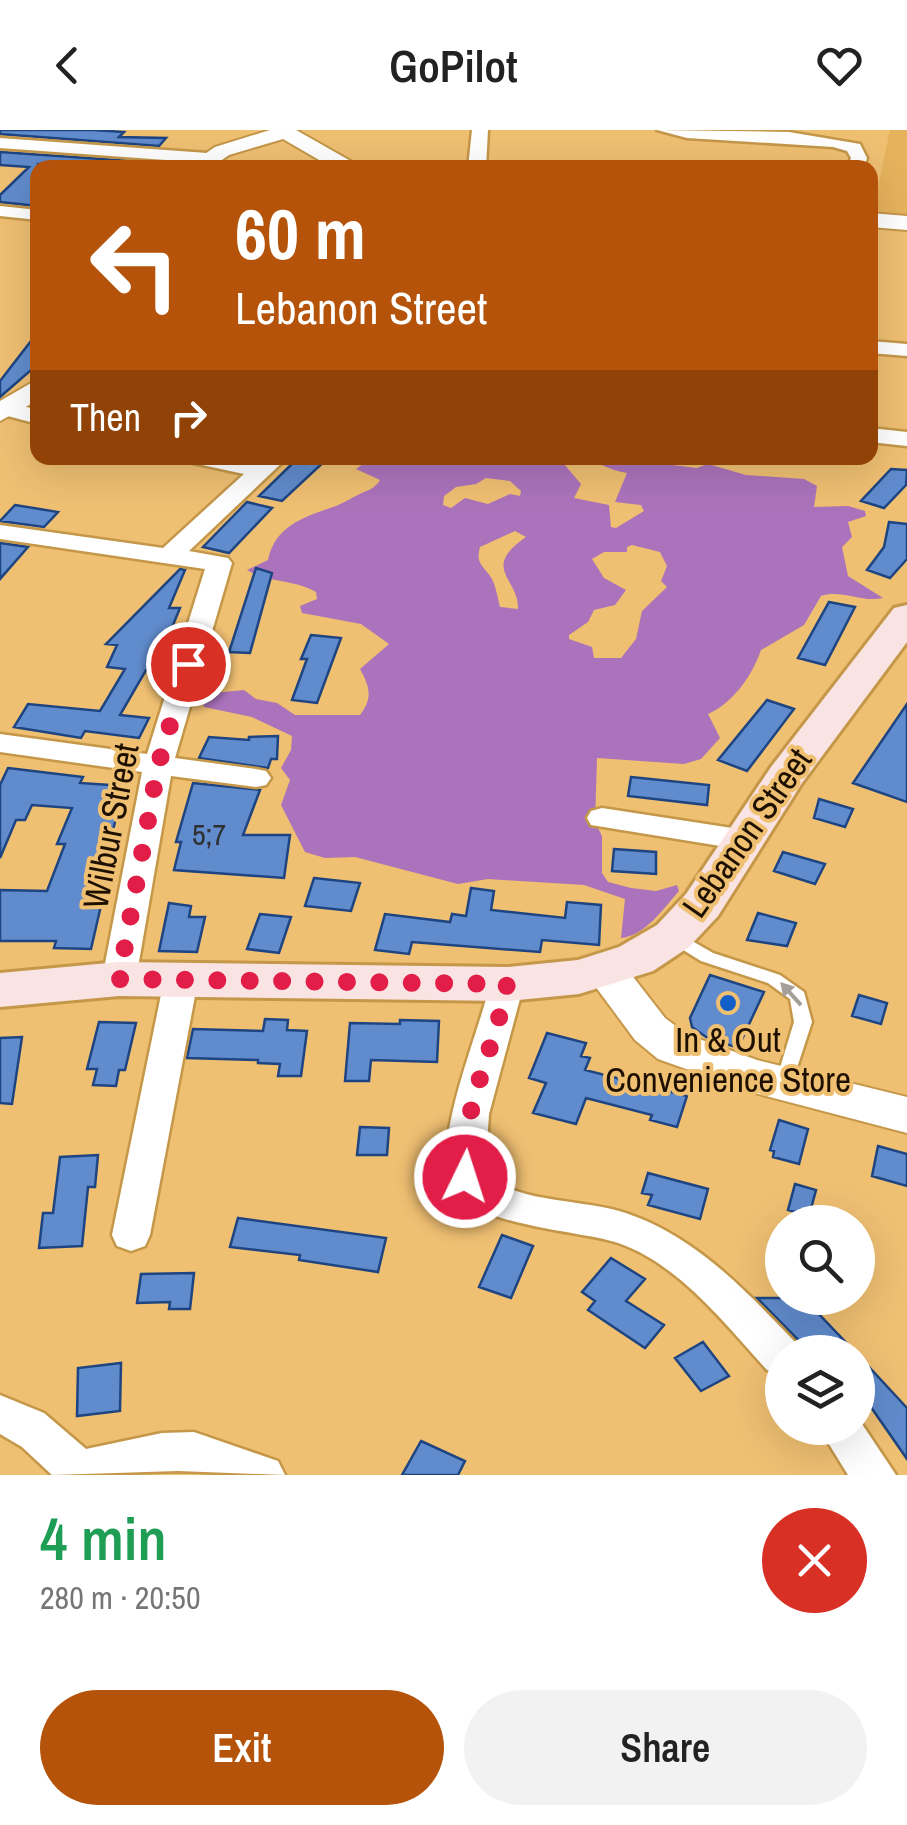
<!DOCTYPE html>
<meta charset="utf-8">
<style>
:root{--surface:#fff;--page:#f2f2f2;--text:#222;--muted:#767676;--accent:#b45309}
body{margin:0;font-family:"Archivo Narrow",sans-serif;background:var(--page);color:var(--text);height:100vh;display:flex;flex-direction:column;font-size:38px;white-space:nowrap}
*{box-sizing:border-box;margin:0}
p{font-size:32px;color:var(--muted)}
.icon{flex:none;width:55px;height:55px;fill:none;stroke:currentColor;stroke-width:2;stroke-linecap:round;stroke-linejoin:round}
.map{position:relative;height:1345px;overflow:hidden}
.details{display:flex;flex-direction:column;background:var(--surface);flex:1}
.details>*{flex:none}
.hud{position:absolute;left:30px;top:30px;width:848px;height:305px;border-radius:20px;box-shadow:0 10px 40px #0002;background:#b45309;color:#fff;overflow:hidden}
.tools{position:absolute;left:765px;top:1075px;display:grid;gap:20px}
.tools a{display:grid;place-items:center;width:110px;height:110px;border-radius:50%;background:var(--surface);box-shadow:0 10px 40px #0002;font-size:50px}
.pin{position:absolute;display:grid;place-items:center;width:85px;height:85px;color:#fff;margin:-42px;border:5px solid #fff;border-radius:50%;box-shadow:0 2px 10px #0007}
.me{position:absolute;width:110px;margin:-55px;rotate:4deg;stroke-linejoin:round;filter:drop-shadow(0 0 8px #0008)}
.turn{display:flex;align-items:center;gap:35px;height:210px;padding:0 40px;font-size:45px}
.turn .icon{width:130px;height:130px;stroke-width:2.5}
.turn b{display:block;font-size:70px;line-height:85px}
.then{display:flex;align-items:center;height:95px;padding:0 40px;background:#0003;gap:20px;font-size:38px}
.round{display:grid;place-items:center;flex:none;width:105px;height:105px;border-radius:52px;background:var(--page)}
.overview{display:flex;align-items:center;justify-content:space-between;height:170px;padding:0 40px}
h1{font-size:60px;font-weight:600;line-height:75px;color:#1e9e55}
.primary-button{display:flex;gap:20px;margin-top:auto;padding:20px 40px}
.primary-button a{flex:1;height:115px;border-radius:60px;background:var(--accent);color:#fff;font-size:40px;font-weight:600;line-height:115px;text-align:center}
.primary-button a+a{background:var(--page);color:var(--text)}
header{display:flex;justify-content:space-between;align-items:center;height:130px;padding:0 40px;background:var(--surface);font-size:45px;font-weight:600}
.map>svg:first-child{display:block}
.built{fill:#e6b25c}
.forest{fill:#ab73bb;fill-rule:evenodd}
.building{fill:#608bcc;stroke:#1e4581;stroke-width:2.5}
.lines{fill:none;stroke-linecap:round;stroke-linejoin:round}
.service-casing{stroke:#c49749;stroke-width:5}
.minor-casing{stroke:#c49749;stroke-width:5}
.tertiary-casing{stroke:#c49749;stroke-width:4}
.secondary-casing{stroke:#c49749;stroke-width:6}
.service{fill:#fff;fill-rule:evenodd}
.minor{fill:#fff;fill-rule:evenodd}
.tertiary{fill:#fff;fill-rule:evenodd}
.secondary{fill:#fae3e3;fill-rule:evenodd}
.oneway{fill:#a59f99}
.route{stroke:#e11d48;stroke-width:18;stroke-dasharray:0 32.4}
.poi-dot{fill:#135fc9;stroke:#efbf72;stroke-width:4}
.labels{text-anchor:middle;stroke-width:8;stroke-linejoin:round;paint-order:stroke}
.number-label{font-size:30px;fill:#2e2f33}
.street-label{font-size:35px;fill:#1d1000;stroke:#efbf72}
.poi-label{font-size:35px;fill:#1d1000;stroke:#efbf72}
</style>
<header><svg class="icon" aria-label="back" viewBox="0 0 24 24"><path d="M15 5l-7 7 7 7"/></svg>GoPilot<svg class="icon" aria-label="heart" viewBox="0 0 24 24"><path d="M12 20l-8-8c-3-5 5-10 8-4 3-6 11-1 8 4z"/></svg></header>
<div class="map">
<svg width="907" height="1345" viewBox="0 0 907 1345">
<rect width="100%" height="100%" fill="#efbf72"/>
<path class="built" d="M 890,0 L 907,0 L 907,86 L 873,83 Z"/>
<path class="forest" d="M 371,328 L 645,328 L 647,332 L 697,338 L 708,334 L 746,345 L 804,349 L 817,356 L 814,377 L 848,376 L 865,381 L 866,386 L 848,392 L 852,407 L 842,417 L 848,446 L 883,468 C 862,473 841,459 821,466 L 804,495 L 761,520 C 752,546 733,573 708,584 L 720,608 L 701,629 L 684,634 L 597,628 L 595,692 L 602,706 L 602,743 L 608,752 L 631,758 L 656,761 L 677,755 L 679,761 C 664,778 645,806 621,808 L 625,769 L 584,755 L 488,749 L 458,754 L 355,727 L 325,728 L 305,722 L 281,675 L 290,650 L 281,638 L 291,620 L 292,606 L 252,587 L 204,577 L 202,569 L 214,563 L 244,560 L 256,569 L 277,573 L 295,585 L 360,585 C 373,568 370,557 360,539 L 389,514 L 361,494 L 302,483 L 300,476 L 317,469 L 316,462 C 294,449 267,453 247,440 L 268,430 C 275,396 304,387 333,377 C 343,374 352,367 362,363 C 371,359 375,358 380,350 L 356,339 ZM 579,328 C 597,330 609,341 627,343 L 615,372 L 641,375 L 644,381 L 616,398 L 611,397 L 609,375 L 574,368 L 581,354 L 564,334 ZM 486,348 L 510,351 L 521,361 L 520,366 L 510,364 L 488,374 L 465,368 L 451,378 L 443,375 L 444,366 L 456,357 L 476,354 ZM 515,401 L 526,407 C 480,439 519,448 518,479 L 500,477 C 498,469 496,457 492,449 C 484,435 475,435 480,417 ZM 632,415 L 660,422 L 667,436 L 661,451 L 667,457 L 642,481 L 636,509 L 621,528 L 594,528 L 592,517 L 569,509 L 569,505 L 588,492 L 594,480 L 615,475 L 626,460 L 604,448 L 592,429 L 604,422 L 627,422 L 627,417 Z"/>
<path class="building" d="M 0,0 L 93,0 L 124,2 L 119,7 L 166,8 L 159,16 L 0,4 Z
M 0,22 L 145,32 L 140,38 L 38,34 L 38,76 L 0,72 L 0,65 L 29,37 L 0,35 Z
M 38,202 L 38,234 L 0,267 L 0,251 Z
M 298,328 L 328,328 L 282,371 L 259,366 Z
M 891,339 L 907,340 L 906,355 L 884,378 L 861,371 Z
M 247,372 L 272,378 L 229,423 L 203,417 Z
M 15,375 L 58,382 L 44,397 L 0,391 Z
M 889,392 L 907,394 L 907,429 L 890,448 L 867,440 L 884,417 Z
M 0,413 L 28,417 L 0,449 Z
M 256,438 L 272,443 L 250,523 L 229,522 Z
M 180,439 L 185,440 L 169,478 L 180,478 L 154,541 L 146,540 L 120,585 L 149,588 L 139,608 L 85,601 L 81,608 L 14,597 L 28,574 L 100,581 L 125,539 L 107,537 L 117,515 L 106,514 Z
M 829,472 L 855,477 L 825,535 L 798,528 Z
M 311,505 L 341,508 L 317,573 L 292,570 L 307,529 L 301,529 Z
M 767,570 L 794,579 L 747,641 L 718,630 Z
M 907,574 L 907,672 L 853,653 Z
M 278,606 L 277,629 L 271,629 L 268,638 L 199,628 L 209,607 L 249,610 L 249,607 Z
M 8,638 L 83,647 L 80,653 L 124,656 L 113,700 L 118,701 L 97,758 L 105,758 L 91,819 L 54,818 L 56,811 L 0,811 L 0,760 L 47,761 L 65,714 L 57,714 L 72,678 L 32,675 L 25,690 L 16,690 L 0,728 L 0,655 Z
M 631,647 L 709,655 L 707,675 L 628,666 Z
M 193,653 L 260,660 L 243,705 L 290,705 L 284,748 L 174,740 L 181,712 L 176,712 Z
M 819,669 L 853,679 L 845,697 L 814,688 Z
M 614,719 L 656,722 L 656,744 L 612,741 Z
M 783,722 L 825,734 L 815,754 L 774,741 Z
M 314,748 L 360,753 L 351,781 L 305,776 Z
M 471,758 L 494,761 L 491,780 L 565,788 L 567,772 L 601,775 L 599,815 L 542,810 L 540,822 L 412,812 L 409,824 L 375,820 L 385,784 L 450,792 L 452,784 L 466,786 Z
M 169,773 L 191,776 L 189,787 L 205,787 L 197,822 L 159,821 Z
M 758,783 L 796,793 L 787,816 L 747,810 Z
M 260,784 L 291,787 L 279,823 L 247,819 Z
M 710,845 L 764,862 L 738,918 L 706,907 L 692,897 L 690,888 Z
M 859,865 L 887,873 L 881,894 L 852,886 Z
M 265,889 L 288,890 L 287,900 L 307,901 L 301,946 L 278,946 L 280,934 L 258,933 L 258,930 L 187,928 L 193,899 L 263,901 Z
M 400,890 L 439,891 L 437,932 L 371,930 L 369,951 L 345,951 L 350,893 L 400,894 Z
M 99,892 L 136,893 L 125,940 L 119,940 L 116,956 L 93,955 L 97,939 L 87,939 Z
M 547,903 L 586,913 L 581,926 L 590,928 L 585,940 L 687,966 L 677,997 L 650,990 L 652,985 L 586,968 L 576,994 L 533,983 L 546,953 L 529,948 Z
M 22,907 L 12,974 L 0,973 L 0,908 Z
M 779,990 L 808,999 L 799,1034 L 773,1027 L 774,1021 L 770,1020 Z
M 360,997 L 389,998 L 387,1025 L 357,1025 Z
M 878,1016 L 907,1024 L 907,1056 L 872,1046 Z
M 98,1025 L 95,1057 L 88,1057 L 82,1116 L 39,1118 L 43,1083 L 53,1083 L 60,1027 Z
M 648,1043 L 708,1059 L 700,1089 L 648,1075 L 652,1065 L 642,1063 Z
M 795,1054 L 816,1060 L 809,1086 L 788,1080 Z
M 238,1088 L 386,1108 L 378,1142 L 299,1130 L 300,1125 L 230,1117 Z
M 502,1105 L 533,1116 L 511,1168 L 479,1157 Z
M 611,1128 L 645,1149 L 626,1171 L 664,1195 L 645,1218 L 588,1180 L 595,1171 L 582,1162 Z
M 194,1143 L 190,1179 L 169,1179 L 170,1172 L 137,1173 L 141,1144 Z
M 757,1168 L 842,1168 L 817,1182 L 855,1222 L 810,1222 Z
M 703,1212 L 729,1246 L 701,1261 L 675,1228 Z
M 858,1225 L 907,1278 L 907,1329 L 866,1270 L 858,1275 Z
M 121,1233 L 120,1281 L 77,1286 L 78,1238 Z
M 421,1311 L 465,1331 L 458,1345 L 402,1345 Z"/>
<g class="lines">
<defs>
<path id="service" d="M 673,800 L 713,823 L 780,845 L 804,862 L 812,892 L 790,959 L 784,961 L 778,959 L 775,954 L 794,892 L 790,869 L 768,853 L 701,831 L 667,810 L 665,806 L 667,802 Z"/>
<path id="minor" d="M 472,0 L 488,0 L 486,38 L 468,38 Z
M 657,0 L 789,2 L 860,14 L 867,28 L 864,38 L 847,38 L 851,28 L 847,21 L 833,17 L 687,8 Z
M 0,8 L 207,23 L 215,28 L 207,33 L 0,18 Z
M 0,76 L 38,80 L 38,90 L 0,86 Z
M 870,211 L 907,214 L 907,226 L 870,223 Z
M 8,272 L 38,280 L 38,294 L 0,284 L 0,275 Z
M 870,298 L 907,302 L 907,316 L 870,312 Z
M 189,328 L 231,328 L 256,333 L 262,328 L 287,328 L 189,421 L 228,428 L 232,433 L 175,628 L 256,639 L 266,641 L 271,648 L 266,655 L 256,657 L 171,646 L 136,849 L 131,858 L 119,861 L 107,858 L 102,849 L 142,642 L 0,622 L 0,604 L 147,624 L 205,439 L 0,409 L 0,395 L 163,418 L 244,344 L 193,333 Z
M 602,678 L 745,700 L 756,703 L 760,710 L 756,717 L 745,720 L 591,695 L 587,688 L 591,681 Z
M 181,838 L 193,841 L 198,850 L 150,1105 L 145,1116 L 131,1121 L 117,1116 L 112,1105 L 164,850 L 169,841 Z
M 507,842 L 519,845 L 524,854 L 489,984 L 485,1045 C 521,1073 577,1069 619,1081 C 693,1103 745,1160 797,1214 L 800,1222 L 782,1222 L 782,1245 L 767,1240 C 726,1195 678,1133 618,1113 C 579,1100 466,1096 450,1053 C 433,1008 479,903 490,854 L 495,845 Z
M 0,1265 L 44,1283 L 86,1319 L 162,1303 L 194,1302 L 278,1331 L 285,1345 L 178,1341 L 52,1345 L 22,1317 L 0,1304 Z
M 858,1288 L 896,1345 L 848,1345 L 819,1298 L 858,1298 Z"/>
<path id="tertiary" d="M 270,0 L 296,0 L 363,38 L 333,38 L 283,9 L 229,25 L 210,38 L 184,38 L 215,17 Z
M 870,83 L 907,86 L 907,100 L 870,97 Z
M 38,249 L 38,270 L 0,291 L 0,271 Z
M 605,826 L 620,830 L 665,888 L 688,905 L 757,930 L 907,967 L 907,1003 L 751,962 L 658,929 L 635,910 L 584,841 L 590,830 Z"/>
<path id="secondary" d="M 907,475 L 907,512 L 802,653 L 718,786 L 689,817 L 653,841 L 579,864 L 507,871 L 119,866 L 0,877 L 0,843 L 119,832 L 507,837 L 578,830 L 619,817 L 657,795 L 686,764 L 771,637 L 894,478 Z"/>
</defs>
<use href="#service" class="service-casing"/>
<use href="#minor" class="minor-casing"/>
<use href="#tertiary" class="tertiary-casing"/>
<use href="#secondary" class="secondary-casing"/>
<use href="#service" class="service"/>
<use href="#minor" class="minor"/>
<use href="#tertiary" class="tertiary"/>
<use href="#secondary" class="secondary"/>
</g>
<defs><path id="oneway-solid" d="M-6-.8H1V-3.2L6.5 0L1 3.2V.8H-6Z" transform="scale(2.5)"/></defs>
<use class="oneway" href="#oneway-solid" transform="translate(791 864) rotate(-132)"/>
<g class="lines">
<path class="route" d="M 188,534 L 158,636 L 119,849 L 507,854 C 496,917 459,982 465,1047"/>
</g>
<circle class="poi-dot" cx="728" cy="873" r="10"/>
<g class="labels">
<g class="number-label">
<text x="209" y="715">5;7</text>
</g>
<g class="street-label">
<text transform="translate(111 696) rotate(-79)" y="12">Wilbur Street</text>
<text transform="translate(747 703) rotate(-55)" y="12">Lebanon Street</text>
</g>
<g class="poi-label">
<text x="728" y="922">In &amp; Out<tspan x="728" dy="40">Convenience Store</tspan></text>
</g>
</g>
</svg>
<div class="tools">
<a><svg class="icon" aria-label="search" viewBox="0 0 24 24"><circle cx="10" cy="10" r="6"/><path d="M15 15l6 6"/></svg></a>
<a><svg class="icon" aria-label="layers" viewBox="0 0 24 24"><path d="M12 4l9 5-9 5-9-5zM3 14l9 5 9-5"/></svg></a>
</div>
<div class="pin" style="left:188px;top:534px;background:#d93025"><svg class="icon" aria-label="arrive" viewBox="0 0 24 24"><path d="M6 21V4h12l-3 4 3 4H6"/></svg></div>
<svg class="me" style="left:465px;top:1047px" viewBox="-20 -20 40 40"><circle r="17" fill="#e11d48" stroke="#fff" stroke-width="3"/><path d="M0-11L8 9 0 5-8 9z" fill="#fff"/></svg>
<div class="hud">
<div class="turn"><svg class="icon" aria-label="left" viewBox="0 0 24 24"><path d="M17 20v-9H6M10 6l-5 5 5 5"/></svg><div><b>60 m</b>Lebanon Street</div></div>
<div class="then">Then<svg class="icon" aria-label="right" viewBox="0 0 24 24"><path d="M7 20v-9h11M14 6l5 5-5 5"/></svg></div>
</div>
</div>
<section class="details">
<div class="overview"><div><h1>4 min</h1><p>280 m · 20:50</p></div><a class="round" style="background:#d93025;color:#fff"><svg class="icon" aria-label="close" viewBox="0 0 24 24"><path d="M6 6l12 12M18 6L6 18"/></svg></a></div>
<div class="primary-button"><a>Exit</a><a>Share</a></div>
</section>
